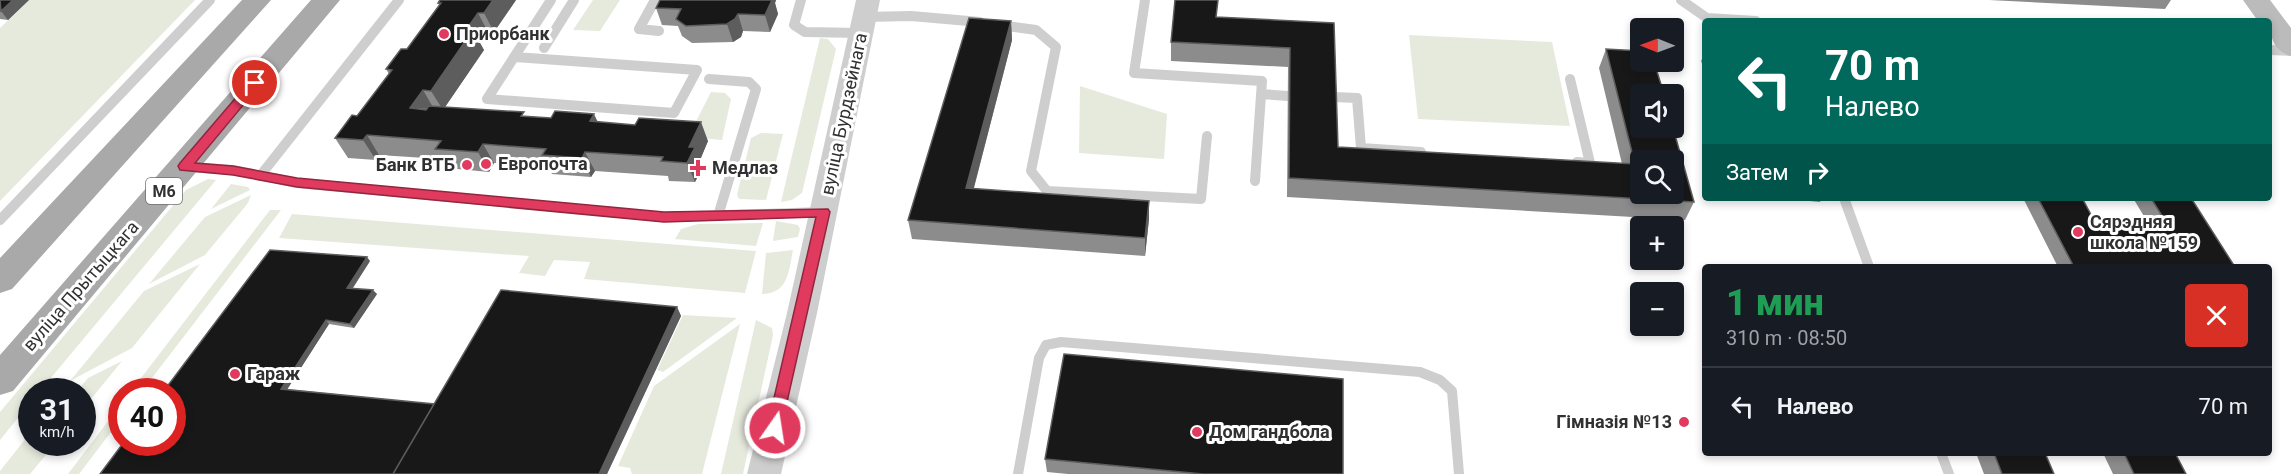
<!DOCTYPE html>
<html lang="ru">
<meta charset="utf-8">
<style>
:root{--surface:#171b24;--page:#20242c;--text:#f1f3f6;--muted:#9ea1a6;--line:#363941}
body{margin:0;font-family:Roboto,sans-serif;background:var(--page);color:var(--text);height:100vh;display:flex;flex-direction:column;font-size:22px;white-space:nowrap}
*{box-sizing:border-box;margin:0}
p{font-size:20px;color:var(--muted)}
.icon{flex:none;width:33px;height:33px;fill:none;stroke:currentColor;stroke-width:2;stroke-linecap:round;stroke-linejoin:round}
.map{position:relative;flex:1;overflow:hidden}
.drawer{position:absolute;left:1702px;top:264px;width:570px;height:192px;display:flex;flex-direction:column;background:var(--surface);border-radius:6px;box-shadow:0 3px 9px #0003}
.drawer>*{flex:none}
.banner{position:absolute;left:1702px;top:18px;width:570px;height:183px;border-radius:6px;box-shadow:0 3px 9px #0003;background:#00695c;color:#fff;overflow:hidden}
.needle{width:39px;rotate:271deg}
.buttons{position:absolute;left:1630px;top:18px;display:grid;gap:12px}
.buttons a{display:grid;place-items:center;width:54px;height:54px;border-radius:6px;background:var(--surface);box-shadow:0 3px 9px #0003;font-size:30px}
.speed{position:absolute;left:18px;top:378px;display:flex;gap:12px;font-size:30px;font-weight:700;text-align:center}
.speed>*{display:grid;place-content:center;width:78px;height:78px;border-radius:50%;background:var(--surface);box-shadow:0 3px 9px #0003;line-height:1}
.speed small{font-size:15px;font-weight:400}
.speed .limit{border:9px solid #d22;background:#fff;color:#111}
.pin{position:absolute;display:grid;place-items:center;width:51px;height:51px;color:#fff;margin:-26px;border:3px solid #fff;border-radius:50%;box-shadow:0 2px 6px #0007}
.me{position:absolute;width:66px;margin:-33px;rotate:13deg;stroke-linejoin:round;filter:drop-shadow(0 0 4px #0008)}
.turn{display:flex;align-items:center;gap:21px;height:126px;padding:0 24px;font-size:27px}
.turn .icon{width:78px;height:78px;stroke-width:2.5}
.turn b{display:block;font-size:42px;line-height:51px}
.then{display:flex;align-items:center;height:57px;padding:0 24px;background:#0003;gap:12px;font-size:22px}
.round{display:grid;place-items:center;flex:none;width:63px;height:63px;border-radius:6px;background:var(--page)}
.overview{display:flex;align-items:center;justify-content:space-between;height:102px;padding:0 24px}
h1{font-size:36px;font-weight:800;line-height:45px;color:#1e9e55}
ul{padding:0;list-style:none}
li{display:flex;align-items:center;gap:18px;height:78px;padding:0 24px;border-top:2px solid var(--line)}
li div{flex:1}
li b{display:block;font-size:22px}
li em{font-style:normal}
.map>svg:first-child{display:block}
.green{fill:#e6eadd}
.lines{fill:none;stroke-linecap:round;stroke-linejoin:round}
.service{stroke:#cecece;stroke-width:10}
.tertiary{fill:#cecece;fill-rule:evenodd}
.secondary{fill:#bbb;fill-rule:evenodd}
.primary{fill:#a9a9a9;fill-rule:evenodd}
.wall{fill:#8c8c8c}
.shaded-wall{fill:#5d5d5d}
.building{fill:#181818;stroke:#5d5d5d;stroke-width:1.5;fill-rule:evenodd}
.route{fill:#e03b5f;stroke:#92263e;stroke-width:1.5}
.poi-dot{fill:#e03b5f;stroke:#fff;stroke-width:2}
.labels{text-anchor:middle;stroke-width:6;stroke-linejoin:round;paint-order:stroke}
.shield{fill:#fff;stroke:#6f6f6f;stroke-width:1.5}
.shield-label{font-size:16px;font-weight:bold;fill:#313131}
.poi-label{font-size:18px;font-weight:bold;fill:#313131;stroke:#fff;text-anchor:start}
.street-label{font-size:18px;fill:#313131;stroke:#fff}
</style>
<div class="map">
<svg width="2291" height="474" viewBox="0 0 2291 474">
<rect width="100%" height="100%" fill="#fff"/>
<path class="green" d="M 29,0 L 195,0 L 0,201 L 0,28 Z
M 593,0 L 620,0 L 600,31 L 573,30 Z
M 1409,35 L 1552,42 L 1570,126 L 1418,119 Z
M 820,38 L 828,39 L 836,49 L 802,193 L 792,200 L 781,202 Z
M 1080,86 L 1167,114 L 1164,159 L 1079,153 Z
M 711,92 L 725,93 L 731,99 L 722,140 L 688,137 Z
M 761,133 L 783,134 L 766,200 L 739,199 L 737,195 L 751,138 Z
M 208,179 L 216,180 L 40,391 L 32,392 L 31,402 L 0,440 L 0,412 L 186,190 Z
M 231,184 L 248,187 L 250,190 L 211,209 Z
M 251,195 L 248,203 L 205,255 L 149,284 L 205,217 Z
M 270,210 L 281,210 L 142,391 L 131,391 Z
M 292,214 L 756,251 L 745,293 L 584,279 L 590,262 L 554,260 L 545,276 L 519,273 L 529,256 L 279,238 Z
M 776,221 L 798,225 L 800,229 L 798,237 L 773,241 Z
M 763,223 L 756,246 L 675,239 L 681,229 L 698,224 Z
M 793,250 C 789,271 788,294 762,294 L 766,253 Z
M 200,264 L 132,348 L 70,381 L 144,291 Z
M 683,315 L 737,318 L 663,372 L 657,370 Z
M 756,320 L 772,328 L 773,335 L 743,474 L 721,474 Z
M 740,324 L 702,474 L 632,474 L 630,468 L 618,466 L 654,386 Z
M 122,361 L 87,404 L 83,402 L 82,392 L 77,391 L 88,378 Z
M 121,404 L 121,419 L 79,474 L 68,474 Z
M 31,432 L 32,442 L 56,443 L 30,474 L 0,474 L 0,471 Z"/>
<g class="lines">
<path class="service" d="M 655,0 L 639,29 L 659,31
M 801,0 L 794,25 L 805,32 L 860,33
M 1145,0 L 1134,73 L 1262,81 L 1255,181
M 1681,0 L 1707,18 L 1756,21
M 864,17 L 911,16 L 980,22
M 999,25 L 1036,30 L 1056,47 L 1031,171 L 1047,191 L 1201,199 L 1207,136
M 544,48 L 574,0
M 2270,50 L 2291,51
M 515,57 L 697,70 L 674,113 L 487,99 L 551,0
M 709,79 L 749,82 L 756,89 L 718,216
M 1570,79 L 1590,163 L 1577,162
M 1261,94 L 1288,96
M 1333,97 L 1357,98 L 1361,148 L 1421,152
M 188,167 L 233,170 L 297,183 L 664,217 L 823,212
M 260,176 L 399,0
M 1844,198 L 1869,267
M 0,220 L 210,0
M 1941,453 L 1949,474
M 1018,474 L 1039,358 L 1046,345 L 1061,342 L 1420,372 L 1440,380 L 1452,391 L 1459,474"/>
<path class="tertiary" d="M 856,0 L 880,0 L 817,313 L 781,474 L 747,474 L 787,313 Z"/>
<path class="secondary" d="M 2243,0 L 2270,0 L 2291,28 L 2291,56 C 2274,51 2270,38 2270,21 L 2258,21 Z"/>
<path class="primary" d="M 242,0 L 271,0 L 12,289 L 0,293 L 0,258 Z
M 311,0 L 340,0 L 13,391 L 0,395 L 0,355 Z"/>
</g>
<path class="wall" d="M 0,0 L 29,0 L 8,20 L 0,19 Z
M 440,0 L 516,0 L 494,32 L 488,32 L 480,43 L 484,50 L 445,107 L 526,117 L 598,122 L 708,141 L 700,160 L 703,166 L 695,182 L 669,181 L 668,176 L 595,171 L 591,177 L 552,174 L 549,167 L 494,163 L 489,172 L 447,168 L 441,159 L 379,155 L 376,160 L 348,158 L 335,138 L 357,116 L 389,74 L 386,69 L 407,49 L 439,5 L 438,3 Z
M 660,0 L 776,0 L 775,3 L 778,14 L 770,32 L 743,31 L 741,37 L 733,42 L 692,43 L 682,36 L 678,26 L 662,25 L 656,8 Z
M 1989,0 L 2171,0 L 2165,9 Z
M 1217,17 L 1334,23 L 1338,147 L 1622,164 L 1599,68 L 1606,49 L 1694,202 L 1685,220 L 1287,197 L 1288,67 L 1171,61 L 1171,42 Z
M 1011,21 L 1012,40 L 974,188 L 1149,219 L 1145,256 L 912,239 L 908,220 Z
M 1706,51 L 1706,74 L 1701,61 Z
M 1789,198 L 1822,198 L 1820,202 L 1789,199 Z
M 2023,198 L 2082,198 L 2094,220 L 2148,223 L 2133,198 L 2191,198 L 2235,267 L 2058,267 Z
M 370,261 L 353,288 L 377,294 L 354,328 L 329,324 L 287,389 L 434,404 L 677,307 L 681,316 L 607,474 L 100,474 Z
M 1976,453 L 2045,453 L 2054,474 L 1984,474 Z
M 2103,453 L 2175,453 L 2186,474 L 2113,474 Z
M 1045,459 L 1343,474 L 1068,474 L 1047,472 Z"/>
<path class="shaded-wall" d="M 13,0 L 29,0 L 8,20 L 1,11 Z
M 493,0 L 516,0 L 494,32 L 484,13 Z
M 767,0 L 776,0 L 775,3 L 778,14 L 770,32 L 765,15 Z
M 478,13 L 488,32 L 480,43 L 484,50 L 443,110 L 431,91 L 466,30 Z
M 738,14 L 743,31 L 741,37 L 733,42 L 727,24 Z
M 1011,21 L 1012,40 L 969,206 L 966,188 Z
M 423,90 L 434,109 L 410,108 Z
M 594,114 L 603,133 L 590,121 Z
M 701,122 L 708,141 L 700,160 L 703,166 L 695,182 L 687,163 L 689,147 Z
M 367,135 L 379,155 L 376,160 L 363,140 Z
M 483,144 L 494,163 L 489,172 L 478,152 Z
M 585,152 L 595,171 L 591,177 L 582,158 Z
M 1149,201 L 1149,219 L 1145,256 L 1145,238 Z
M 367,257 L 370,261 L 350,292 L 347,288 Z
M 373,290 L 377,294 L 354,328 L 350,324 Z
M 677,307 L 681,316 L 607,474 L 599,474 Z
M 326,320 L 329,324 L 285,393 L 281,389 Z"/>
<path class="building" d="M 0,0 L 13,0 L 1,11 Z
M 440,0 L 493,0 L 484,13 L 478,13 L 466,30 L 473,30 L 431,91 L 423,90 L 410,108 L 426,110 L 429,106 L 475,109 L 524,112 L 521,116 L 551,118 L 555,111 L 594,114 L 590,121 L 635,125 L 639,118 L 701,122 L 689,147 L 695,147 L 687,163 L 661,161 L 663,157 L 585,152 L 582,158 L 542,155 L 546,149 L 483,144 L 478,152 L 435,149 L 441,141 L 367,135 L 363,140 L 335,138 L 352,115 L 357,116 L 392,70 L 386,69 L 401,49 L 407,49 L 441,3 L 438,3 Z
M 660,0 L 772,0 L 765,15 L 738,14 L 735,19 L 727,24 L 686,26 L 676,19 L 681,9 L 656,8 Z
M 1175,0 L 1218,0 L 1216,17 L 1334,23 L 1338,147 L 1635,164 L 1606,49 L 1641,51 L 1641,62 L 1654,62 L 1664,94 L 1641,94 L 1641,128 L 1673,128 L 1694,202 L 1289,178 L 1290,48 L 1171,42 ZM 1641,160 L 1674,160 L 1674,194 L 1641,194 Z
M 969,18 L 1011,21 L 966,188 L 1149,201 L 1145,238 L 908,220 Z
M 2038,198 L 2082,198 L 2094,220 L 2167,224 L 2151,198 L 2191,198 L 2235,267 L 2074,267 Z
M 270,250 L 367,257 L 347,288 L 373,290 L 350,324 L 326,320 L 281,389 L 434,404 L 393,474 L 100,474 L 124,442 L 172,442 L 172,392 L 163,392 Z
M 501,290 L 677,307 L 599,474 L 393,474 Z
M 1064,354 L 1343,379 L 1343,474 L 1203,474 L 1045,459 Z
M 1994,453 L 2045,453 L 2054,474 L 2002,474 Z
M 2124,453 L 2175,453 L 2186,474 L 2134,474 Z"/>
<path class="route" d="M 255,79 L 259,80 L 259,86 L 195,163 L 233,166 L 297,178 L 664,212 L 828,209 L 830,212 L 780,433 L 775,435 L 769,433 L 767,428 L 816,217 L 664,222 L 297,187 L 233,175 L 180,170 L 178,166 L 180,163 L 251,80 Z"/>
<g class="poi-dot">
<circle cx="444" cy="34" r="6"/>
<circle cx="486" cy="164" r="6"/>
<circle cx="467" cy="165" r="6"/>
<path d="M695 159h6v6h6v6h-6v6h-6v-6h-6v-6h6z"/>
<circle cx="2078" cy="232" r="6"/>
<circle cx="235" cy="374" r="6"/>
<circle cx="1684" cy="422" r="6"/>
<circle cx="1197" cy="432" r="6"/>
</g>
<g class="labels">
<rect class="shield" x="146" y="178" width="36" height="26" rx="4.5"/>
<g class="shield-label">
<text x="164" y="197">М6</text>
</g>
<g class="poi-label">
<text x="456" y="40">Приорбанк</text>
<text x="498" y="170">Европочта</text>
<text x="455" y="171" text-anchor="end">Банк ВТБ</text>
<text x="712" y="174">Медлаз</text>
<text x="2090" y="228">Сярэдняя<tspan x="2090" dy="21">школа №159</tspan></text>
<text x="247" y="380">Гараж</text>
<text x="1672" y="428" text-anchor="end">Гімназія №13</text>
<text x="1209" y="438">Дом гандбола</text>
</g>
<g class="street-label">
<text transform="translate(844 114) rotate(-78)" y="6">вуліца Бурдзейнага</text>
<text transform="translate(81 286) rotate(-49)" y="6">вуліца Прытыцкага</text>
</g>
</g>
</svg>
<div class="buttons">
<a><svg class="needle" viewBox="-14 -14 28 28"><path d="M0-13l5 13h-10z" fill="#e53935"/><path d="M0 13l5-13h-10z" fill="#9ea1a6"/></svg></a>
<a><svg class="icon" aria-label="sound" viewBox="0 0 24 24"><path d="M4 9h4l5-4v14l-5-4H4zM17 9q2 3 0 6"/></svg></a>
<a><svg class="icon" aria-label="search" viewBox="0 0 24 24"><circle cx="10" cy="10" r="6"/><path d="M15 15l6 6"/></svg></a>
<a>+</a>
<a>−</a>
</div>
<div class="speed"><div>31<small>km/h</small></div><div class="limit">40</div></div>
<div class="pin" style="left:255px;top:83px;background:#d93025"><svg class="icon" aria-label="arrive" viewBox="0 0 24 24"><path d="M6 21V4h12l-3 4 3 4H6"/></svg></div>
<svg class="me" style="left:775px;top:428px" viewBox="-20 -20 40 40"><circle r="17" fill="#e03b5f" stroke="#fff" stroke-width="3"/><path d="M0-11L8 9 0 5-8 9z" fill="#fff"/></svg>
<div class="banner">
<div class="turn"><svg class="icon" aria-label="left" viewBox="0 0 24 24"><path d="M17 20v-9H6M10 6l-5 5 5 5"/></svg><div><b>70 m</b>Налево</div></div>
<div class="then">Затем<svg class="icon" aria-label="right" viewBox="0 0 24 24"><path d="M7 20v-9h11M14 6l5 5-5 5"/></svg></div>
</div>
<section class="drawer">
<div class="overview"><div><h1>1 мин</h1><p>310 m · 08:50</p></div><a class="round" style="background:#d93025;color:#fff"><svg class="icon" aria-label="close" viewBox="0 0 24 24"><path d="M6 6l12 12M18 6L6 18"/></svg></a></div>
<ul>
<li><svg class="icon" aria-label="left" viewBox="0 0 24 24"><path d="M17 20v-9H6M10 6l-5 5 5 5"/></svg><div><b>Налево</b></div><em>70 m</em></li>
</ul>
</section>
</div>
